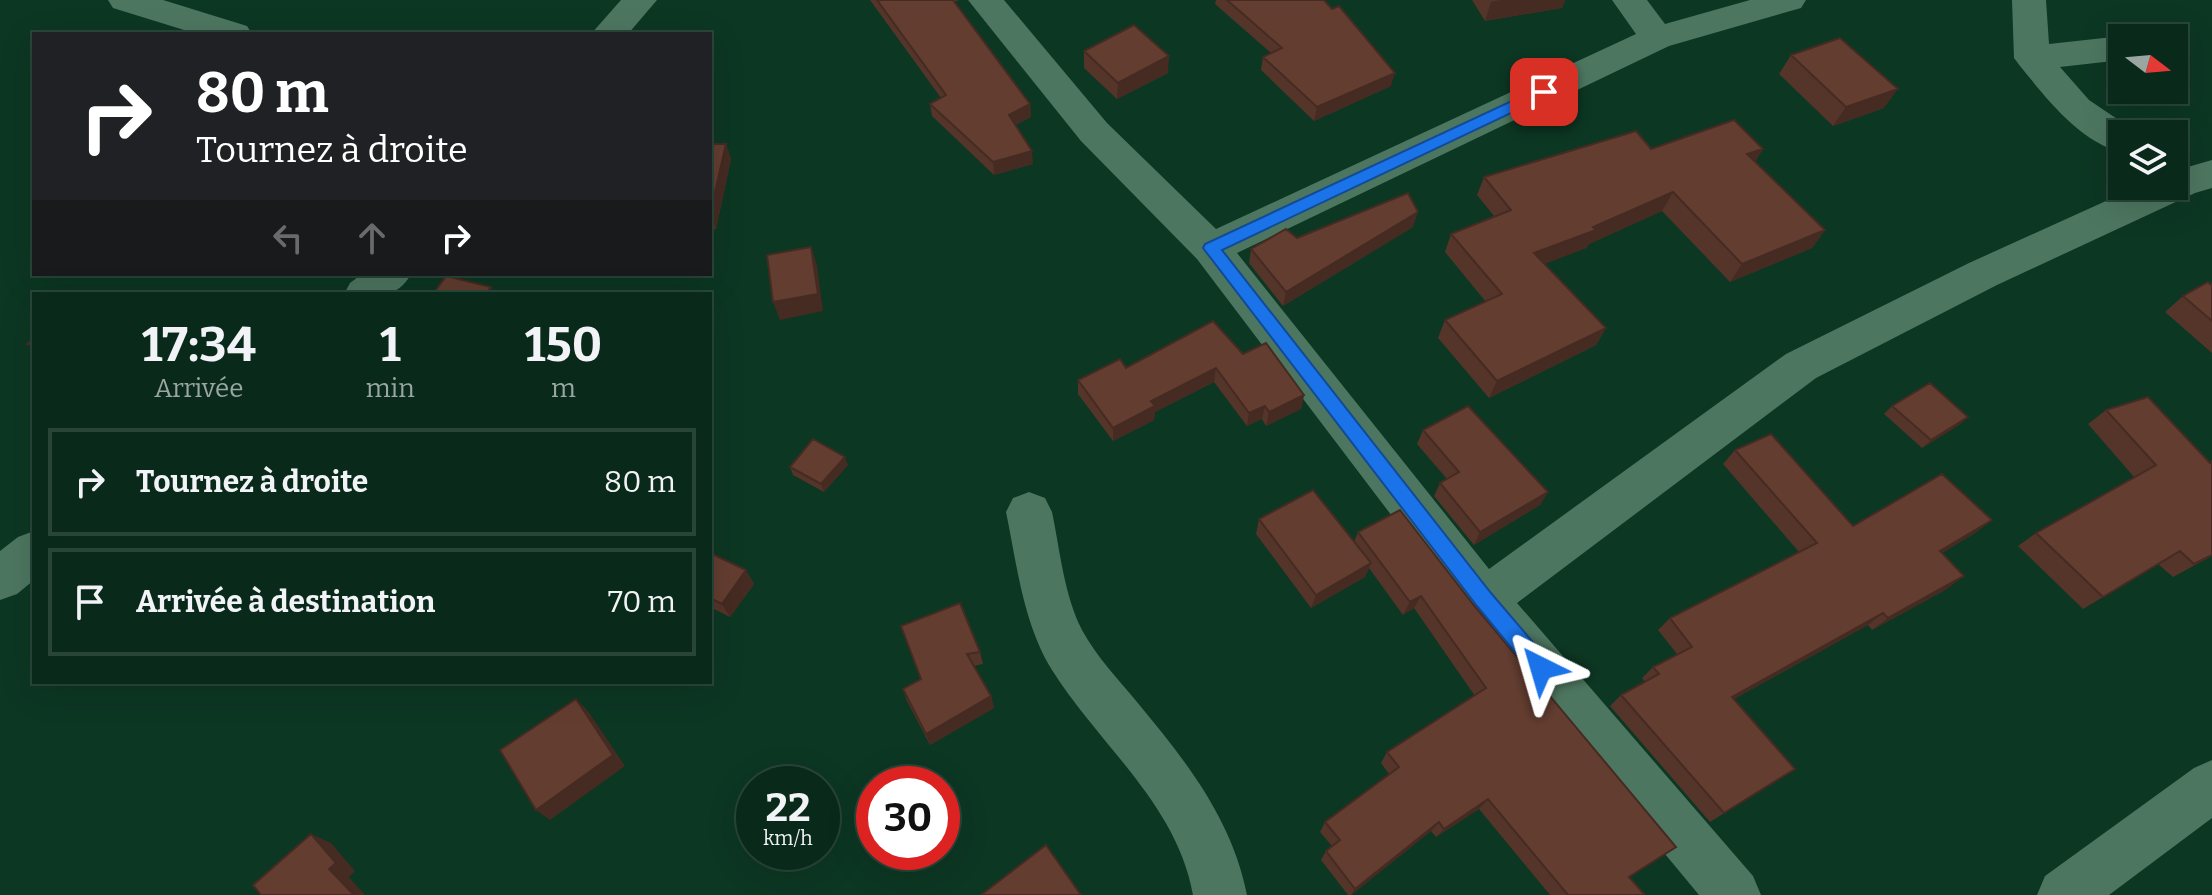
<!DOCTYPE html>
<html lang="fr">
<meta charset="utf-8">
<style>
:root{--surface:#09291a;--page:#123123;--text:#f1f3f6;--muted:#99a6a2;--line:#294539}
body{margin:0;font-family:Bitter,serif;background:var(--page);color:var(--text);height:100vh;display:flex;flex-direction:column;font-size:30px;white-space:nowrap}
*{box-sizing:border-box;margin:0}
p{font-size:26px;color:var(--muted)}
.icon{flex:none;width:44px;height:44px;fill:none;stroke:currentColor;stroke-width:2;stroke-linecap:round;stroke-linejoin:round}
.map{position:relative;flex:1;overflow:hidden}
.side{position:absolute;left:32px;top:292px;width:680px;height:392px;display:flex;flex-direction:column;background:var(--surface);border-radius:0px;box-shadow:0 8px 32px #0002,0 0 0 2px var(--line)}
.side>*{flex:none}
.hud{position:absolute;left:32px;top:32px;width:680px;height:244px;border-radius:0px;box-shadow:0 8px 32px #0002,0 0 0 2px var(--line);background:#202124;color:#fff;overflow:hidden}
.needle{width:52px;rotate:106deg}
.buttons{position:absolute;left:2108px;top:24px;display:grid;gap:16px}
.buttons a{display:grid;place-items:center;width:80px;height:80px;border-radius:0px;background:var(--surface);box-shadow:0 8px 32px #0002,0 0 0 2px var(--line);font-size:40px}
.speed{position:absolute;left:736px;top:766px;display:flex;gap:16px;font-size:40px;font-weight:700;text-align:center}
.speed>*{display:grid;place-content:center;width:104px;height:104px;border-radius:50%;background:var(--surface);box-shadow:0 8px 32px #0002,0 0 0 2px var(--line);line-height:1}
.speed small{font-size:20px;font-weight:400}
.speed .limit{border:12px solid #d22;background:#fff;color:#111}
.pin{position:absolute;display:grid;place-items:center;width:68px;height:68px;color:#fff;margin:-34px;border-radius:16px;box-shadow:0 4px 12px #0006}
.me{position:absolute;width:88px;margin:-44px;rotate:320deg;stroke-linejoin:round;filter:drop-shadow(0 0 6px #0008)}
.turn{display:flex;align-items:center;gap:28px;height:168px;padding:0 32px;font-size:36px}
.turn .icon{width:104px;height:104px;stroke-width:2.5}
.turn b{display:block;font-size:56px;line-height:68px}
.lanes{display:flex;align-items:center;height:76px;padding:0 32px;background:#0003;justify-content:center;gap:40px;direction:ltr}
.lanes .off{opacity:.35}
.eta{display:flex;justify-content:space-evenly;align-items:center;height:136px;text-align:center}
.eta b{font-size:48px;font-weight:700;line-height:56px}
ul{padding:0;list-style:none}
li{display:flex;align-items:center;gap:24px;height:108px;margin:0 16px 12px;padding:0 16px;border:4px solid var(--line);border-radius:0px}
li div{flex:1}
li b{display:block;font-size:30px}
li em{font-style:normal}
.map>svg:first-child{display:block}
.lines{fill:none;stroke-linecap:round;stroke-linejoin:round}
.street{fill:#4d7660;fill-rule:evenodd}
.wall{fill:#553429}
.shaded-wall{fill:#452b22}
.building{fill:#633d30;stroke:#452b22;stroke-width:2}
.route{fill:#1a73e8;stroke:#114b97;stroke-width:2}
</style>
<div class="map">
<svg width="2212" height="895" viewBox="0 0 2212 895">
<rect width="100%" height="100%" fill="#0c3723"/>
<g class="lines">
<path class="street" d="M 108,0 L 163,0 L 247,26 L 252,34 L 197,34 L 113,8 Z
M 621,0 L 657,0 L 628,34 L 591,34 Z
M 968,0 L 1004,0 L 1107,123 L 1216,229 L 1636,34 L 1612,0 L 1647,0 L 1665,24 L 1750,0 L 1806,0 L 1801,8 L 1669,46 L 1237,253 L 1489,569 L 1786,354 L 1969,263 L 2139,186 L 2174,186 L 2174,171 L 2212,160 L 2212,188 L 2195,193 L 1997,285 L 1816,378 L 1517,603 L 1753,876 L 1761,895 L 1699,895 L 1467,615 L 1197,259 L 1081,141 Z
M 2012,0 L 2046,0 L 2049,44 L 2122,36 L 2128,38 L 2122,38 L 2122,60 L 2060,67 L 2089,100 L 2135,131 L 2137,134 L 2122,134 L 2122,153 C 2078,140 2048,100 2020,66 L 2014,58 Z
M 362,274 L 411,274 C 396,302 372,294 344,294 L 350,283 Z
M 1029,492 L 1045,498 L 1052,512 C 1060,550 1064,595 1082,630 C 1096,656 1118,679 1137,702 C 1186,761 1232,819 1247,895 L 1193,895 C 1177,804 1099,745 1052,670 C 1023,623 1017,565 1006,512 L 1013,498 Z
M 34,531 L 34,580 L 17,594 L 0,600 L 0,551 L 18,537 Z
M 2212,760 L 2212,818 L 2109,895 L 2037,895 L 2045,876 L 2194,768 Z"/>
</g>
<path class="wall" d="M 870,0 L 959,0 L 954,2 L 1030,104 L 1031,117 L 1015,125 L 1033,164 L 994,175 L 932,116 L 930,104 L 941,98 Z
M 1216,0 L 1324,0 L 1391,86 L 1314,121 L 1261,70 L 1263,57 L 1271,53 L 1215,4 Z
M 1472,0 L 1565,0 L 1562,8 L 1485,21 Z
M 1084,51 L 1168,73 L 1117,99 L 1084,68 Z
M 1791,55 L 1884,108 L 1833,126 L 1779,74 Z
M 710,144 L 726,144 L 731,159 L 716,229 L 710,229 Z
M 1651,149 L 1763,149 L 1755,162 L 1825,230 L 1812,248 L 1730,282 L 1662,211 L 1589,244 L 1586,248 L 1544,264 L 1606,328 L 1596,345 L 1489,398 L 1438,338 L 1445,320 L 1486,302 L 1445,252 L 1451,234 L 1494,216 L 1477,195 L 1484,177 Z
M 1413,227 L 1283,306 L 1249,263 L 1251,249 L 1297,238 Z
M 2212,283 L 2212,353 L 2165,312 L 2183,296 Z
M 1243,354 L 1304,395 L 1301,409 L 1266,426 L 1262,419 L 1247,426 L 1214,382 L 1155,412 L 1154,420 L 1113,441 L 1078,394 L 1078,380 L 1126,368 Z
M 1892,406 L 1968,417 L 1959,425 L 1922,448 L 1884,414 Z
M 2106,410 L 2210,463 L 2212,461 L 2212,556 L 2173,577 L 2158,564 L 2083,609 L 2018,546 L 2036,533 L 2134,477 L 2088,424 Z
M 1423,430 L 1548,492 L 1540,505 L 1474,545 L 1434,496 L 1440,483 L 1447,479 L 1417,444 Z
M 1735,450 L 1853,526 L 1992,520 L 1975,533 L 1942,553 L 1947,589 L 1872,630 L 1868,625 L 1734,699 L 1795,769 L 1710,822 L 1610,706 L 1621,695 L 1645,682 L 1642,678 L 1653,667 L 1677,654 L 1658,630 L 1670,618 L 1799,552 L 1723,464 Z
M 848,465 L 824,492 L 793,475 L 790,467 Z
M 1400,510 L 1629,877 L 1643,895 L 1550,895 L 1479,809 L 1436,837 L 1431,831 L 1351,895 L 1348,895 L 1321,860 L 1326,851 L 1332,846 L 1320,832 L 1325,822 L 1389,774 L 1381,763 L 1387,752 L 1475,696 L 1414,608 L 1403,615 L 1369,568 L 1365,577 L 1311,608 L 1256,534 L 1259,519 L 1354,542 L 1358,532 Z
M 710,553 L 746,570 L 754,584 L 730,617 L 712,608 L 710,612 Z
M 901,626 L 980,652 L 983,664 L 973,666 L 991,696 L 994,708 L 930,745 L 907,701 L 903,689 L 921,679 Z"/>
<path class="shaded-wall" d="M 1500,0 L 1565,0 L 1562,8 L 1485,21 L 1491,2 Z
M 1169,56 L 1168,73 L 1117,99 L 1118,83 Z
M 1395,73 L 1391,86 L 1314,121 L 1317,107 Z
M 1898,89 L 1884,108 L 1833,126 L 1846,107 Z
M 1030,104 L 1031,117 L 1010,127 L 1009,115 Z
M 726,144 L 731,159 L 716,229 L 710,214 Z
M 1763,149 L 1751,168 L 1747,154 Z
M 1032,151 L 1033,164 L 994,175 L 993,162 Z
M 1673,192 L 1662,211 L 1589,244 L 1586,248 L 1526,271 L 1534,253 Z
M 1418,212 L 1413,227 L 1283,306 L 1286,292 Z
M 1825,230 L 1812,248 L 1730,282 L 1742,264 Z
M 811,247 L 817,265 L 823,311 L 780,320 L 773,302 Z
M 491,287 L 496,294 L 486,294 Z
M 1606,328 L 1596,345 L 1489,398 L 1497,381 Z
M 1216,368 L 1214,382 L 1155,412 L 1154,420 L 1113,441 L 1113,428 L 1151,401 Z
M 1304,395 L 1301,409 L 1266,426 L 1269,412 Z
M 1265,406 L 1262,419 L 1247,426 L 1249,413 Z
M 1968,417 L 1959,425 L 1922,448 L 1931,440 Z
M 845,457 L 848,465 L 824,492 L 821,484 Z
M 1548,492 L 1540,505 L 1474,545 L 1480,532 Z
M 1992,520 L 1975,533 L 1923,564 L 1940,551 Z
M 1371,563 L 1365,577 L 1311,608 L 1316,595 Z
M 746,570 L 754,584 L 730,617 L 722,604 Z
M 1964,576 L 1947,589 L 1872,630 L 1888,618 Z
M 1421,596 L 1414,608 L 1403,615 L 1410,602 Z
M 1883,613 L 1868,625 L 1719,707 L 1732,697 Z
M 991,696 L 994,708 L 930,745 L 926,734 Z
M 576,699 L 588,711 L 625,766 L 550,820 L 536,810 Z
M 1488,799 L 1479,809 L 1436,837 L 1444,829 Z
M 1439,822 L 1431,831 L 1351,895 L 1355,889 Z
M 311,834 L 331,843 L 355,871 L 349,877 L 365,895 L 354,895 L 329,869 Z"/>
<path class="building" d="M 877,0 L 953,0 L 1030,104 L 1009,115 L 1032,151 L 993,162 L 930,104 L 946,95 Z
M 1227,0 L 1324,0 L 1332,9 L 1339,6 L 1395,73 L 1317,107 L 1263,57 L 1282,48 Z
M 1134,25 L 1169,56 L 1118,83 L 1084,51 Z
M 1840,38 L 1898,89 L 1846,107 L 1791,55 Z
M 1734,120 L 1763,149 L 1747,154 L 1825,230 L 1742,264 L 1673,192 L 1593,227 L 1596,230 L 1534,253 L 1606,328 L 1497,381 L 1445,320 L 1502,294 L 1451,234 L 1511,210 L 1484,177 L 1636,131 L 1651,149 Z
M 710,144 L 726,144 L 710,214 Z
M 1408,193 L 1418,212 L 1286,292 L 1251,249 L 1286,229 L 1297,238 Z
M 811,247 L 818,294 L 773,302 L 767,255 Z
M 446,276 L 491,287 L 486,294 L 433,294 Z
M 2208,282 L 2210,284 L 2212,283 L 2212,321 L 2183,296 Z
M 1213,321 L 1243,354 L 1266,343 L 1304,395 L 1269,412 L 1265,406 L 1249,413 L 1216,368 L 1151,401 L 1155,406 L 1113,428 L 1078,380 L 1120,359 L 1126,368 Z
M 34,337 L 34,346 L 27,344 Z
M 1930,383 L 1968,417 L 1931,440 L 1892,406 Z
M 2148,397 L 2210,463 L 2212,461 L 2212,555 L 2194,564 L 2180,551 L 2103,597 L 2036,533 L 2156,465 L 2106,410 Z
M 1468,406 L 1548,492 L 1480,532 L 1440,483 L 1459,472 L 1423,430 Z
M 1771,434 L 1853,526 L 1942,474 L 1992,520 L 1940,551 L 1964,576 L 1888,618 L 1883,613 L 1732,697 L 1795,769 L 1724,813 L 1621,695 L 1659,674 L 1653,667 L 1692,647 L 1670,618 L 1817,543 L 1735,450 Z
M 813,439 L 845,457 L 821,484 L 790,467 Z
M 1313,490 L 1371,563 L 1316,595 L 1259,519 Z
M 1400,510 L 1473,604 L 1676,847 L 1629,877 L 1644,894 L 1643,895 L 1568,895 L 1488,799 L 1444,829 L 1439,822 L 1355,889 L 1326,851 L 1340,840 L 1325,822 L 1399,767 L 1387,752 L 1486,688 L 1421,596 L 1410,602 L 1358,532 Z
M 710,553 L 746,570 L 722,604 L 710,598 Z
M 960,603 L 980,652 L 967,654 L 991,696 L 926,734 L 903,689 L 921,679 L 901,626 Z
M 576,699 L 613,755 L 536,810 L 500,750 Z
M 311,834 L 336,863 L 329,869 L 354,895 L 261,895 L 253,885 Z
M 1046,845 L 1081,895 L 981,895 Z"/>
<path class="route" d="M 1544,86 L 1549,88 L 1549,95 L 1222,250 L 1491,593 L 1549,661 L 1552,668 L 1549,675 L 1541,677 L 1534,675 L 1477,606 L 1203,248 L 1205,244 Z"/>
</svg>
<div class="buttons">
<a><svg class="needle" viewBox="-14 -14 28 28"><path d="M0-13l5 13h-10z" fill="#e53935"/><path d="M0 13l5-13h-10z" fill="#99a6a2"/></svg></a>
<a><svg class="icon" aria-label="layers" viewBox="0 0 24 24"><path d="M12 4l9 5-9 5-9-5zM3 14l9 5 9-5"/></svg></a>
</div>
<div class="speed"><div>22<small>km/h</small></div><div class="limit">30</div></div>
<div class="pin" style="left:1544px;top:92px;background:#d93025"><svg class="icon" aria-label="arrive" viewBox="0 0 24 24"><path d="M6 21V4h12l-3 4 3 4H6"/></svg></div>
<svg class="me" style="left:1541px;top:668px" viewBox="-20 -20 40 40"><path d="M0-17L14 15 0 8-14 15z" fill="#1a73e8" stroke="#fff" stroke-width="4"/></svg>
<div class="hud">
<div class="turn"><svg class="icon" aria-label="right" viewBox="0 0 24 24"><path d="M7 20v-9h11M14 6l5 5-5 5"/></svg><div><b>80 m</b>Tournez à droite</div></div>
<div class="lanes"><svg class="icon off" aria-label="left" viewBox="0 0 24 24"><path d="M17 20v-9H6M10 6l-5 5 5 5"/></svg><svg class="icon off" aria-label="ahead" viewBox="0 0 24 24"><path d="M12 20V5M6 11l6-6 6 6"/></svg><svg class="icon" aria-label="right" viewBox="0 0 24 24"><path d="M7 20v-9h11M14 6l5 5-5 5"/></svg></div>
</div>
<section class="side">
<div class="eta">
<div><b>17:34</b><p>Arrivée</p></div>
<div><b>1</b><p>min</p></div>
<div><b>150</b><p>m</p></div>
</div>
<ul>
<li><svg class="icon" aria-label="right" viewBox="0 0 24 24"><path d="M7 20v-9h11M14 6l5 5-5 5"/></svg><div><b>Tournez à droite</b></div><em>80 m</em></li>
<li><svg class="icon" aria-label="arrive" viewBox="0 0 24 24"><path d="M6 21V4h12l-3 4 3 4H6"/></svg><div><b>Arrivée à destination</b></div><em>70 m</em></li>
</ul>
</section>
</div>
